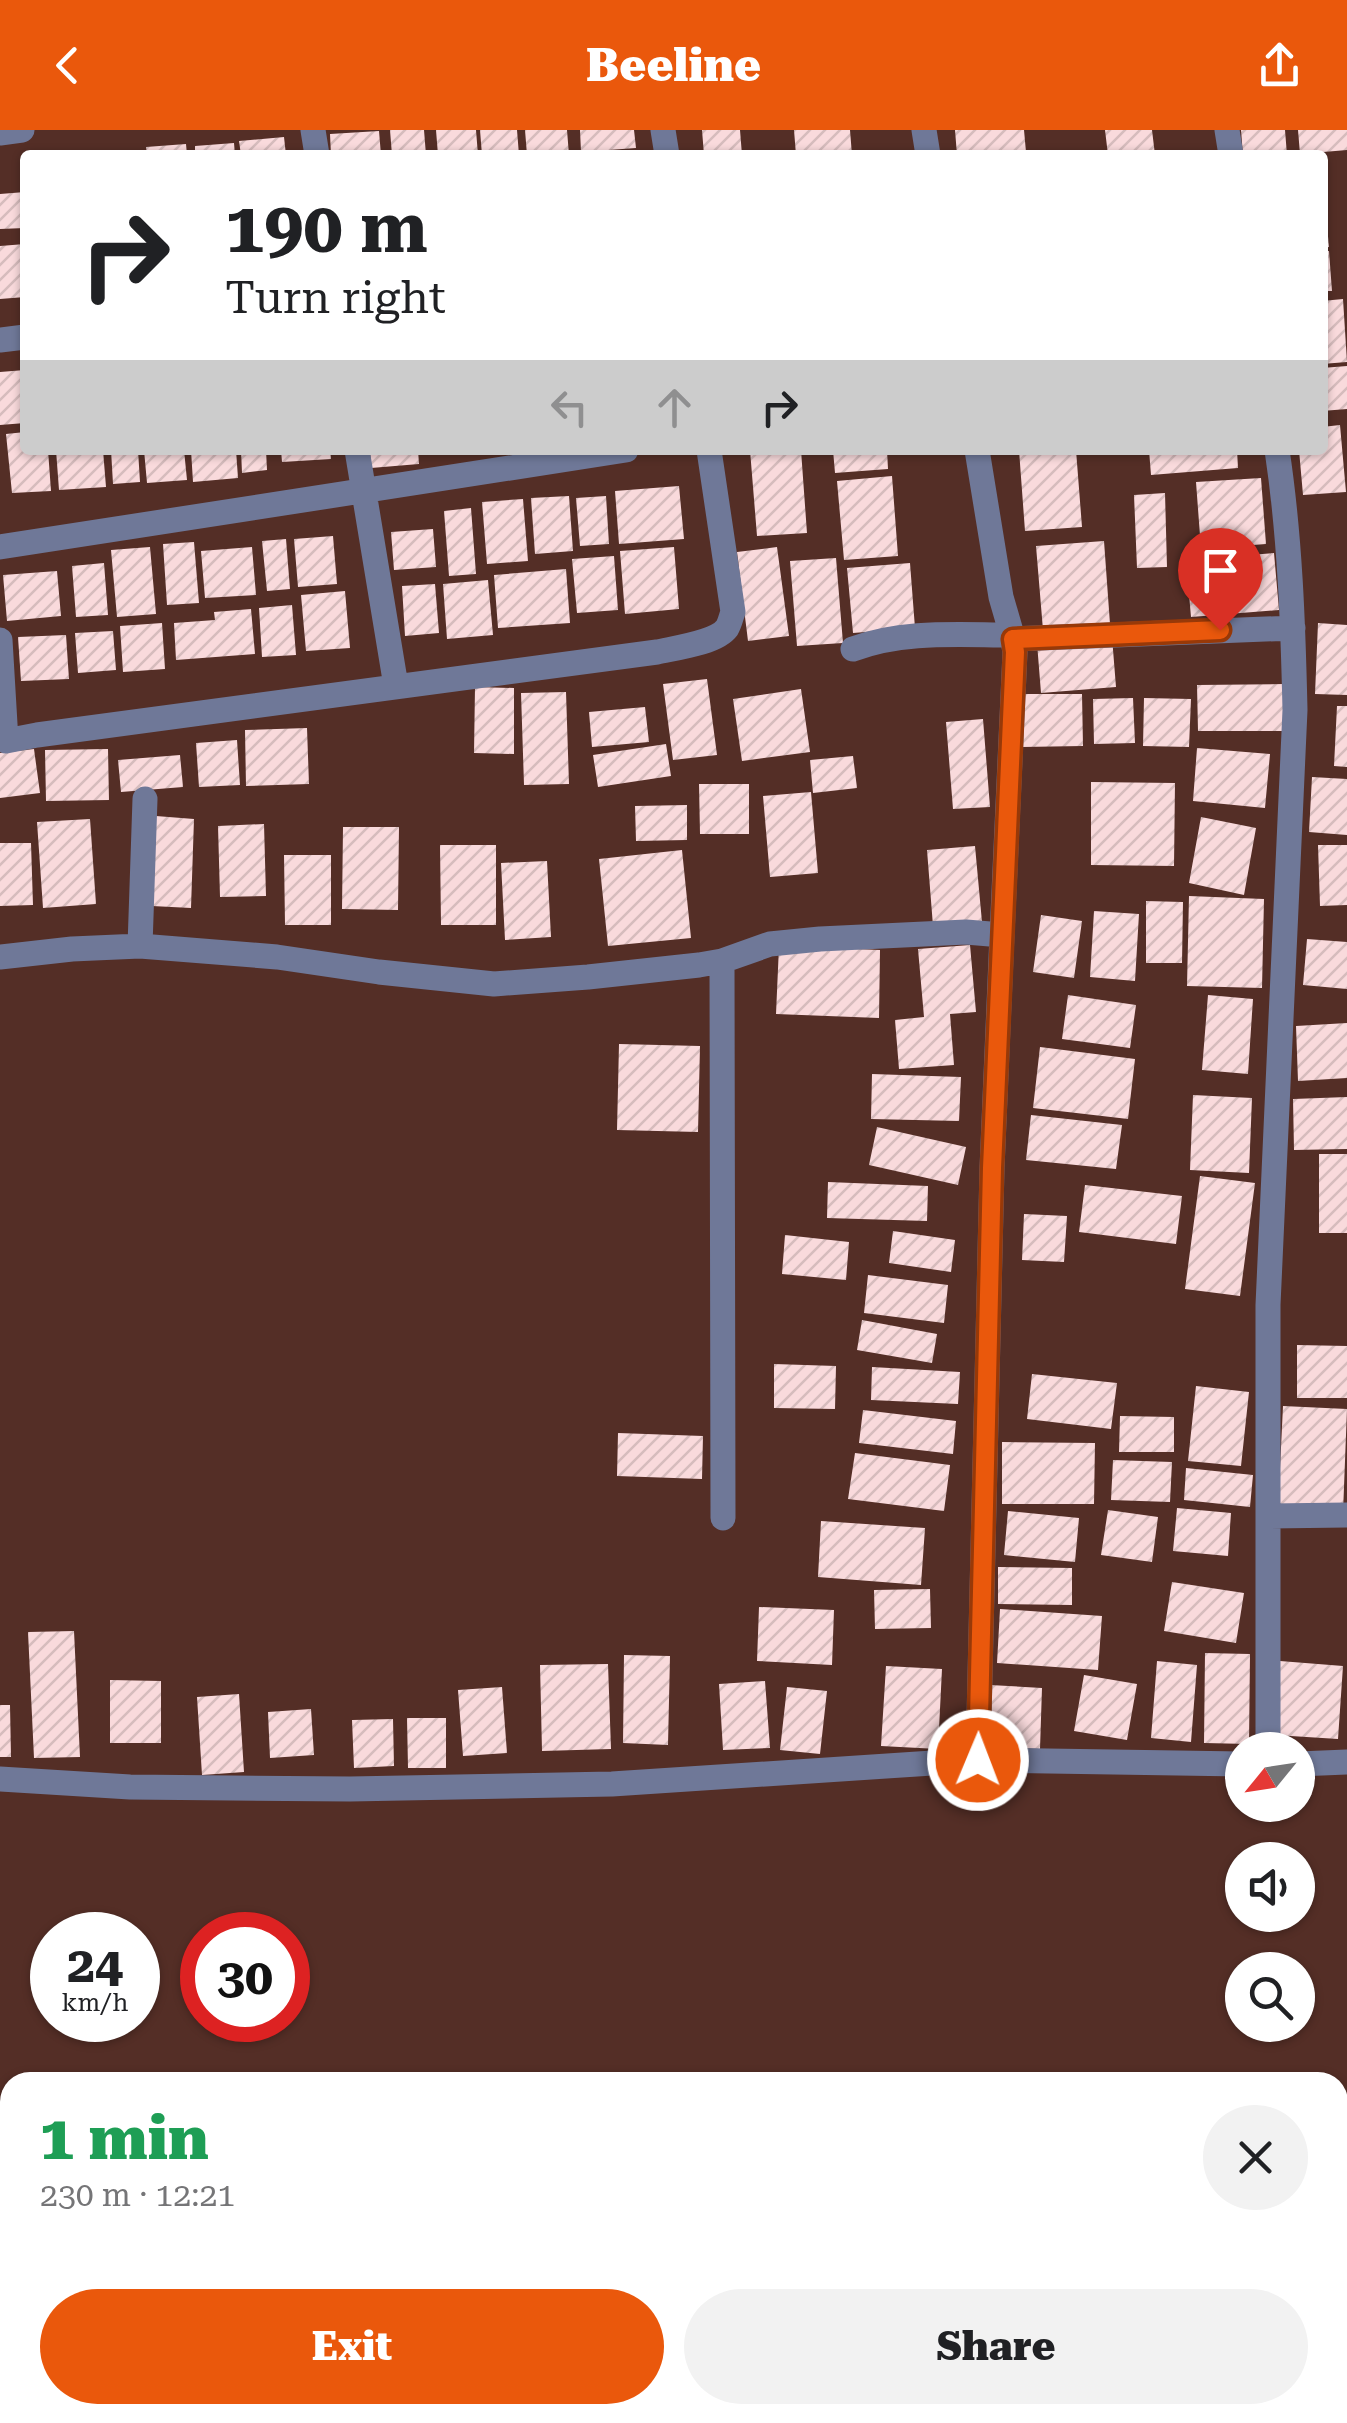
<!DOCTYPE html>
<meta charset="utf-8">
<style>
:root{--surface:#fff;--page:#f2f2f2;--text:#202124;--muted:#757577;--accent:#ea580c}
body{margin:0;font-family:"Roboto Serif",serif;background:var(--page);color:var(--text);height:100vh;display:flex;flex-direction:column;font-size:38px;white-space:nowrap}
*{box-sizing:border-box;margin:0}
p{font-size:32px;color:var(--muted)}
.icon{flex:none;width:55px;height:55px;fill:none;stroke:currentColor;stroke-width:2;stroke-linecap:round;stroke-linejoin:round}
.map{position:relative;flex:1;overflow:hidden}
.panel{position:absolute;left:0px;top:1942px;width:1348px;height:352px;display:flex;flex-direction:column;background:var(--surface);border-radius:30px 30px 0 0;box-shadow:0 2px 8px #0004}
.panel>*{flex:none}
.guide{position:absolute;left:20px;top:20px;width:1308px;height:305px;border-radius:10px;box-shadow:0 2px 8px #0004;background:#fff;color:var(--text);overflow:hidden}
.needle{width:65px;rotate:240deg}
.controls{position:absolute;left:1225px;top:1602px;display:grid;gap:20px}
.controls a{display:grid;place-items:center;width:90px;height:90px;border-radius:50%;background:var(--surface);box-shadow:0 2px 8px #0004;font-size:50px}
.speed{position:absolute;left:30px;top:1782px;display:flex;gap:20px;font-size:50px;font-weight:700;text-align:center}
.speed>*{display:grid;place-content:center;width:130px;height:130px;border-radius:50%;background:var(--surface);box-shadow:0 2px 8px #0004;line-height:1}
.speed small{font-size:25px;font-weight:400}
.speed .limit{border:15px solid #d22;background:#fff;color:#111}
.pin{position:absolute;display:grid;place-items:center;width:85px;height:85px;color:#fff;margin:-102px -42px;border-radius:50% 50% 50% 0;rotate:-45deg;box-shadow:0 0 10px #0007}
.pin .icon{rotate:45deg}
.me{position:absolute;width:110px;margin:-55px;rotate:1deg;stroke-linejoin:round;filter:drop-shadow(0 0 8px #0008)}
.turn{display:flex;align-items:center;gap:35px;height:210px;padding:0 40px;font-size:45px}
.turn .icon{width:130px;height:130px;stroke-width:2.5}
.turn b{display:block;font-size:70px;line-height:85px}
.lanes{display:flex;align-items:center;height:95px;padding:0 40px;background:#0003;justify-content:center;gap:50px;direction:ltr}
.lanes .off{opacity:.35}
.round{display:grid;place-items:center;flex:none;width:105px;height:105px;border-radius:52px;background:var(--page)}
.overview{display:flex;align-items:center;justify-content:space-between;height:170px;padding:0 40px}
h1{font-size:60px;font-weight:800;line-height:75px;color:#1e9e55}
.action{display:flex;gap:20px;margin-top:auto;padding:20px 40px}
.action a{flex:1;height:115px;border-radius:60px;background:var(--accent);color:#fff;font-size:40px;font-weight:800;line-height:115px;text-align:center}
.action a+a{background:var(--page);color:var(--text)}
header{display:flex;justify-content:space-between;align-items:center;height:130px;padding:0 40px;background:var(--accent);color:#fff;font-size:45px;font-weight:800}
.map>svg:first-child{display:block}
.building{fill:url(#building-hatch)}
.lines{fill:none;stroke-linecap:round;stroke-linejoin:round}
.minor{stroke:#6f7898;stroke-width:25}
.highway{stroke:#c1cdfd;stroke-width:30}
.route-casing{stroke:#983908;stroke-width:25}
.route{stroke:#ea580c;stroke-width:18}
</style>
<header><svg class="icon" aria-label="back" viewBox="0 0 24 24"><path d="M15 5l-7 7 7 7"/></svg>Beeline<svg class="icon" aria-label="share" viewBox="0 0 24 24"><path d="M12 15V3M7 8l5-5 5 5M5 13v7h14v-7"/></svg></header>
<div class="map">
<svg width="1347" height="2293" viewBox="0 0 1347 2293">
<defs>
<pattern id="building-hatch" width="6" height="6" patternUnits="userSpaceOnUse" patternTransform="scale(2.5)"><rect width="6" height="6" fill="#f9dadc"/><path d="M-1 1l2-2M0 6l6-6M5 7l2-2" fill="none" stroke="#d6bcbd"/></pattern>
</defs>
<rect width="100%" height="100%" fill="#542e26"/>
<path class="building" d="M 390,0 L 424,0 L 426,25 L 392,25 Z
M 436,0 L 476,0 L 478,25 L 438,25 Z
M 480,0 L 517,0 L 519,25 L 482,25 Z
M 525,0 L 567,0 L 569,25 L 527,25 Z
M 580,0 L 634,0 L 636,18 L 581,22 Z
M 702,0 L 740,0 L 742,25 L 704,25 Z
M 794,0 L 850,0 L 852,25 L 796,25 Z
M 955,0 L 1024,0 L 1026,22 L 957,25 Z
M 1105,0 L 1152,0 L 1155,25 L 1108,25 Z
M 1241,0 L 1285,0 L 1287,25 L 1243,25 Z
M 1298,0 L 1347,0 L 1347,20 L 1300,24 Z
M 379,1 L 381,25 L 331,25 L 330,4 Z
M 284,7 L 286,25 L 241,25 L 239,11 Z
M 234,13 L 235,25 L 195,25 L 195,16 Z
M 186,14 L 187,25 L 147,25 L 146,17 Z
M 25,62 L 25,98 L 0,99 L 0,64 Z
M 1322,75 L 1325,75 L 1329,117 L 1322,118 Z
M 25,114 L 25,167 L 0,169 L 0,116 Z
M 1322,121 L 1329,121 L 1332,161 L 1322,161 Z
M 1343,169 L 1347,232 L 1322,234 L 1322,171 Z
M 1347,236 L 1347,279 L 1322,281 L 1322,238 Z
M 25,240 L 25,293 L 0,295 L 0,242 Z
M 1340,295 L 1346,362 L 1303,365 L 1299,320 L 1322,320 L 1322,297 Z
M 25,302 L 25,320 L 48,320 L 51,361 L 12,363 L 6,304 Z
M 56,320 L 103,320 L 106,357 L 59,360 Z
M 111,320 L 138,320 L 140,352 L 113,354 Z
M 144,320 L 184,320 L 187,350 L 147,353 Z
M 191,320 L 236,320 L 238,348 L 193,352 Z
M 241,320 L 266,320 L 267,340 L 242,343 Z
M 281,320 L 330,320 L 331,329 L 282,332 Z
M 370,320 L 418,320 L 419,334 L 371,338 Z
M 750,320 L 801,320 L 807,403 L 757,406 Z
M 833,320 L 887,320 L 888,339 L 835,343 Z
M 1019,320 L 1076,320 L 1082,397 L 1025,401 Z
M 1149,320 L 1237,320 L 1238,338 L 1151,345 Z
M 892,346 L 898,426 L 844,430 L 837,351 Z
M 1261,348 L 1266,414 L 1201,419 L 1196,352 Z
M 679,356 L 684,409 L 619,414 L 615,361 Z
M 1165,363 L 1167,437 L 1137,438 L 1134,365 Z
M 569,366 L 573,421 L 535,424 L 531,368 Z
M 606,366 L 609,414 L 580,416 L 576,368 Z
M 523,369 L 528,431 L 487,434 L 482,372 Z
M 471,378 L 476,444 L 449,446 L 444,381 Z
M 433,399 L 436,437 L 394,440 L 391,402 Z
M 333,406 L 337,454 L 298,457 L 294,409 Z
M 286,409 L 290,459 L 267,461 L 262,411 Z
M 1104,411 L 1110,494 L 1043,500 L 1036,416 Z
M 194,412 L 199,473 L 167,475 L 163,414 Z
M 150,417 L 156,484 L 117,487 L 111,420 Z
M 252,417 L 256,465 L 205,468 L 201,421 Z
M 674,417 L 679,479 L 625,484 L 620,421 Z
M 777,417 L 789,506 L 748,511 L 737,422 Z
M 1274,423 L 1279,480 L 1191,487 L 1186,430 Z
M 614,426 L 618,480 L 577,483 L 572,429 Z
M 836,428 L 843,513 L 797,516 L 790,431 Z
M 104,433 L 108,485 L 76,487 L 72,436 Z
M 910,433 L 915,498 L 853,503 L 847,438 Z
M 566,439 L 570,493 L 498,498 L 494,445 Z
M 57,441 L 61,486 L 7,491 L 3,445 Z
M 488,450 L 493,505 L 447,509 L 443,454 Z
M 435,454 L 439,503 L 405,506 L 402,456 Z
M 345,461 L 350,518 L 306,521 L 301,465 Z
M 292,475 L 296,525 L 262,527 L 259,478 Z
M 251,479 L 255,524 L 176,530 L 174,493 L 215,490 L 214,482 Z
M 162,493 L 165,539 L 123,542 L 120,496 Z
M 1318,493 L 1347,495 L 1347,565 L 1315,564 Z
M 113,501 L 116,540 L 78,543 L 75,503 Z
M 66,505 L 69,549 L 21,551 L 18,507 Z
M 1112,507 L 1116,557 L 1041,563 L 1037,513 Z
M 707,549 L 717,625 L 673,630 L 663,554 Z
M 1284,554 L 1284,601 L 1198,601 L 1197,555 Z
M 475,557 L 514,558 L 514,624 L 474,623 Z
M 801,559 L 810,622 L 742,631 L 733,569 Z
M 566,562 L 569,654 L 524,655 L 521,563 Z
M 1022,564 L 1082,564 L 1083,616 L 1022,617 Z
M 1133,568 L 1135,613 L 1094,614 L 1093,569 Z
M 1144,568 L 1191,569 L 1189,617 L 1143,616 Z
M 1337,576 L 1347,576 L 1347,637 L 1334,636 Z
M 645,577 L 649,612 L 592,617 L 589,582 Z
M 983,589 L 990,677 L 953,679 L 946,592 Z
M 307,598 L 309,654 L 246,656 L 245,600 Z
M 237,610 L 240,655 L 199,657 L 196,613 Z
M 666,614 L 671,646 L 598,657 L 593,625 Z
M 1197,618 L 1270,624 L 1265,678 L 1193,671 Z
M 34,619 L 40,663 L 0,668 L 0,623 Z
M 108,619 L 109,670 L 46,671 L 45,620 Z
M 180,625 L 183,657 L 121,662 L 118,630 Z
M 853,626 L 857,658 L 813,663 L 810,630 Z
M 1312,647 L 1347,649 L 1347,705 L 1309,702 Z
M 1091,652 L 1175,653 L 1174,736 L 1091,735 Z
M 699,654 L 749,654 L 749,704 L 700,704 Z
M 811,662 L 818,743 L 770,747 L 763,666 Z
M 687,675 L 687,710 L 636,711 L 635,676 Z
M 156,686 L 194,689 L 191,778 L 152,776 Z
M 1201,687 L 1256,698 L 1244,765 L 1189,753 Z
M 90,689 L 96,774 L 43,778 L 37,692 Z
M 264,694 L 266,766 L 220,767 L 218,696 Z
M 343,697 L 399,697 L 398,780 L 342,779 Z
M 0,713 L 31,713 L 33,775 L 0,776 Z
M 440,715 L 496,715 L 496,795 L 441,795 Z
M 1318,715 L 1347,715 L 1347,775 L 1320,776 Z
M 975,716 L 982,792 L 933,796 L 927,720 Z
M 682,720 L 691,808 L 608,816 L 599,729 Z
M 284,725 L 331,725 L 331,795 L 285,795 Z
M 547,731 L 551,807 L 505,810 L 501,733 Z
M 1189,766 L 1264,769 L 1262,858 L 1187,856 Z
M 1146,771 L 1183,772 L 1182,833 L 1146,833 Z
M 1094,781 L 1139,784 L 1135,851 L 1090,847 Z
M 1041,785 L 1082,791 L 1074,848 L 1033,842 Z
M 1307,809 L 1347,812 L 1347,859 L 1303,855 Z
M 970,815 L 976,882 L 950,884 L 954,935 L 899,939 L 895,890 L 924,887 L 918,819 Z
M 779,816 L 880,820 L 879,888 L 776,884 Z
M 1068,865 L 1136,875 L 1130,918 L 1062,909 Z
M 1208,865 L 1253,869 L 1248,944 L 1202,940 Z
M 1347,893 L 1347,948 L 1298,951 L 1296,896 Z
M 619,914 L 700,916 L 698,1002 L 617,1000 Z
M 1040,917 L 1135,929 L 1128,989 L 1033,978 Z
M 872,944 L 961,947 L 959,991 L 871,989 Z
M 1193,965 L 1252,968 L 1249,1043 L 1190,1040 Z
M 1347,967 L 1347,1019 L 1294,1020 L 1293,969 Z
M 1031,985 L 1122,995 L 1116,1039 L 1026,1030 Z
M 877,997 L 966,1017 L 958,1055 L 869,1035 Z
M 1319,1024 L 1347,1024 L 1347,1103 L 1319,1103 Z
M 1200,1046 L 1255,1053 L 1240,1166 L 1185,1159 Z
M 828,1052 L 928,1056 L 927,1091 L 827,1088 Z
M 1085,1055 L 1182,1066 L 1176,1114 L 1079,1102 Z
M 1024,1084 L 1067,1086 L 1064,1132 L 1022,1130 Z
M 893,1101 L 955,1110 L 951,1142 L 889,1133 Z
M 785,1105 L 849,1112 L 846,1150 L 782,1144 Z
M 868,1145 L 948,1155 L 944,1193 L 864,1183 Z
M 862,1190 L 937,1204 L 932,1233 L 857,1220 Z
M 1297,1215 L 1347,1216 L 1347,1268 L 1297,1268 Z
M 774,1234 L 836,1236 L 835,1279 L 774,1278 Z
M 872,1237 L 960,1242 L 958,1274 L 871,1270 Z
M 1032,1244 L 1117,1253 L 1111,1299 L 1027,1289 Z
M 1196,1256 L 1249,1262 L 1241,1336 L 1188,1331 Z
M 1283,1276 L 1347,1279 L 1343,1383 L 1278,1380 Z
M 863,1280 L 956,1291 L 953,1324 L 859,1313 Z
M 1120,1286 L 1174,1287 L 1174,1322 L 1119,1322 Z
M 618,1303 L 703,1306 L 702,1349 L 617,1346 Z
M 1002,1312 L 1095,1313 L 1094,1374 L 1002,1374 Z
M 855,1323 L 950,1335 L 944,1381 L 848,1369 Z
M 1113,1330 L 1172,1332 L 1170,1372 L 1111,1370 Z
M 1186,1338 L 1253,1345 L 1250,1377 L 1184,1370 Z
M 1177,1378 L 1231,1383 L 1228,1426 L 1173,1421 Z
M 1108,1380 L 1158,1387 L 1152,1432 L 1101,1425 Z
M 1008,1381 L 1079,1388 L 1075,1432 L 1004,1425 Z
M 821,1391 L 925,1398 L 921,1455 L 818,1447 Z
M 998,1437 L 1072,1438 L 1072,1475 L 998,1474 Z
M 1172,1452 L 1244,1463 L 1236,1513 L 1164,1501 Z
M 930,1459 L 931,1498 L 875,1499 L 874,1460 Z
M 759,1477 L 834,1480 L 832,1535 L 757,1531 Z
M 1000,1479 L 1102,1486 L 1098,1540 L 997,1533 Z
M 74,1501 L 80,1627 L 34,1628 L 28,1502 Z
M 1205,1523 L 1250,1524 L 1249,1614 L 1204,1613 Z
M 624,1525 L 670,1526 L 668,1615 L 623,1613 Z
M 1157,1531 L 1197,1535 L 1191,1612 L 1151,1608 Z
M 1280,1531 L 1343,1536 L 1338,1609 L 1275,1605 Z
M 608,1534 L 611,1619 L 542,1621 L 540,1535 Z
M 886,1536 L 942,1539 L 938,1619 L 881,1616 Z
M 1084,1545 L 1137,1554 L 1127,1610 L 1074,1601 Z
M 110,1550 L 161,1551 L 161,1613 L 110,1613 Z
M 765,1551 L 770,1618 L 723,1620 L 719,1554 Z
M 990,1555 L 1042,1558 L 1040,1619 L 987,1617 Z
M 502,1557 L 507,1623 L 463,1626 L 458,1560 Z
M 787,1557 L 827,1561 L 820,1624 L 780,1620 Z
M 239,1564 L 244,1642 L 202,1645 L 197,1567 Z
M 0,1575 L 10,1575 L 11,1627 L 0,1627 Z
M 311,1579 L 314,1625 L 270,1628 L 268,1582 Z
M 407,1588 L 446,1588 L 446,1638 L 408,1638 Z
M 393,1589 L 394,1636 L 354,1638 L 352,1590 Z"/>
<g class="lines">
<path class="minor" d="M 313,0 L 317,25
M 663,0 L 667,25
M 924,0 L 928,25
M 1227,0 L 1231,25
M 0,3 L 22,0
M 0,210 L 25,207
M 357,320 L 396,556
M 977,320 L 1001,467 L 1012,505 L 1015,522 L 1002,805
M 0,417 L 626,320
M 1013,509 L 1293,498
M 0,510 L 6,611 L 37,605 L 657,522 C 675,518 716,513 727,498 C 730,493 731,487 733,482 L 709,320
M 853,519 C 903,500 959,505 1012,505
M 140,816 L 145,669
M 0,827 L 72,819 L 140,816 L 277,827 L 379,842 L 494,854 L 588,847 L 699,835 L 722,831 L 770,814 L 820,809 L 966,802 L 1002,805 L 992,1038 L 978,1630
M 722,831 L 723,1388
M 1268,1386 L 1347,1385
M 1268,1620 L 1268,1175 L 1295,580 C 1293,493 1290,406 1277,320
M 1298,1634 L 1347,1632
M 0,1649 L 130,1657 L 350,1659 L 612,1654 L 978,1630 L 1242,1634"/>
<path class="highway" d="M 1338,2233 L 1347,2233
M 0,2237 L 10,2237
M 151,2285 L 151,2293"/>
</g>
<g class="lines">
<defs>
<path id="route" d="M 978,1630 L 992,1038 L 1015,522 L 1013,509 L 1220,500"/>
</defs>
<use href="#route" class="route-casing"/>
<use href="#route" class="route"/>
</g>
</svg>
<div class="controls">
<a><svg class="needle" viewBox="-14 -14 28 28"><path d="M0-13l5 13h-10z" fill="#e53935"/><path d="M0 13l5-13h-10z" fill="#757577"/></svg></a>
<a><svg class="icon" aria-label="sound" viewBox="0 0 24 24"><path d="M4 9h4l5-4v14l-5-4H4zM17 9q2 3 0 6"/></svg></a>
<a><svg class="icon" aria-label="search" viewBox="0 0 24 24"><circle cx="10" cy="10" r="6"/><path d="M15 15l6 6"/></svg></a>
</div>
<div class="speed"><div>24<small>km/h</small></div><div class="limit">30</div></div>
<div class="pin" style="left:1220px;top:500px;background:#d93025"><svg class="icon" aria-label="arrive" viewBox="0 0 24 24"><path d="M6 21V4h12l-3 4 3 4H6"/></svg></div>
<svg class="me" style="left:978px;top:1630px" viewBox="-20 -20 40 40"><circle r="17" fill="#ea580c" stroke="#fff" stroke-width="3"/><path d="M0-11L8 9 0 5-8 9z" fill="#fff"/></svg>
<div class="guide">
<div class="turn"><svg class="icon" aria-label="right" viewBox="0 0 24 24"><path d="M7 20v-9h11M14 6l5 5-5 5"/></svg><div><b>190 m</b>Turn right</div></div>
<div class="lanes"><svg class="icon off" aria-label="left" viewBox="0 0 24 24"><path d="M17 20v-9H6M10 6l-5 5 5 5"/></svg><svg class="icon off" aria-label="ahead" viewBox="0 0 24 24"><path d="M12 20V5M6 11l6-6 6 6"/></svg><svg class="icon" aria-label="right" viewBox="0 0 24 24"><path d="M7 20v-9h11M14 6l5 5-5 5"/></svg></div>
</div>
<section class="panel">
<div class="overview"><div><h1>1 min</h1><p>230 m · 12:21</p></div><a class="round"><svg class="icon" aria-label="close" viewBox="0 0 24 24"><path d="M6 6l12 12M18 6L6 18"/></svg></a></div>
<div class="action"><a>Exit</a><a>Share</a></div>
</section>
</div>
